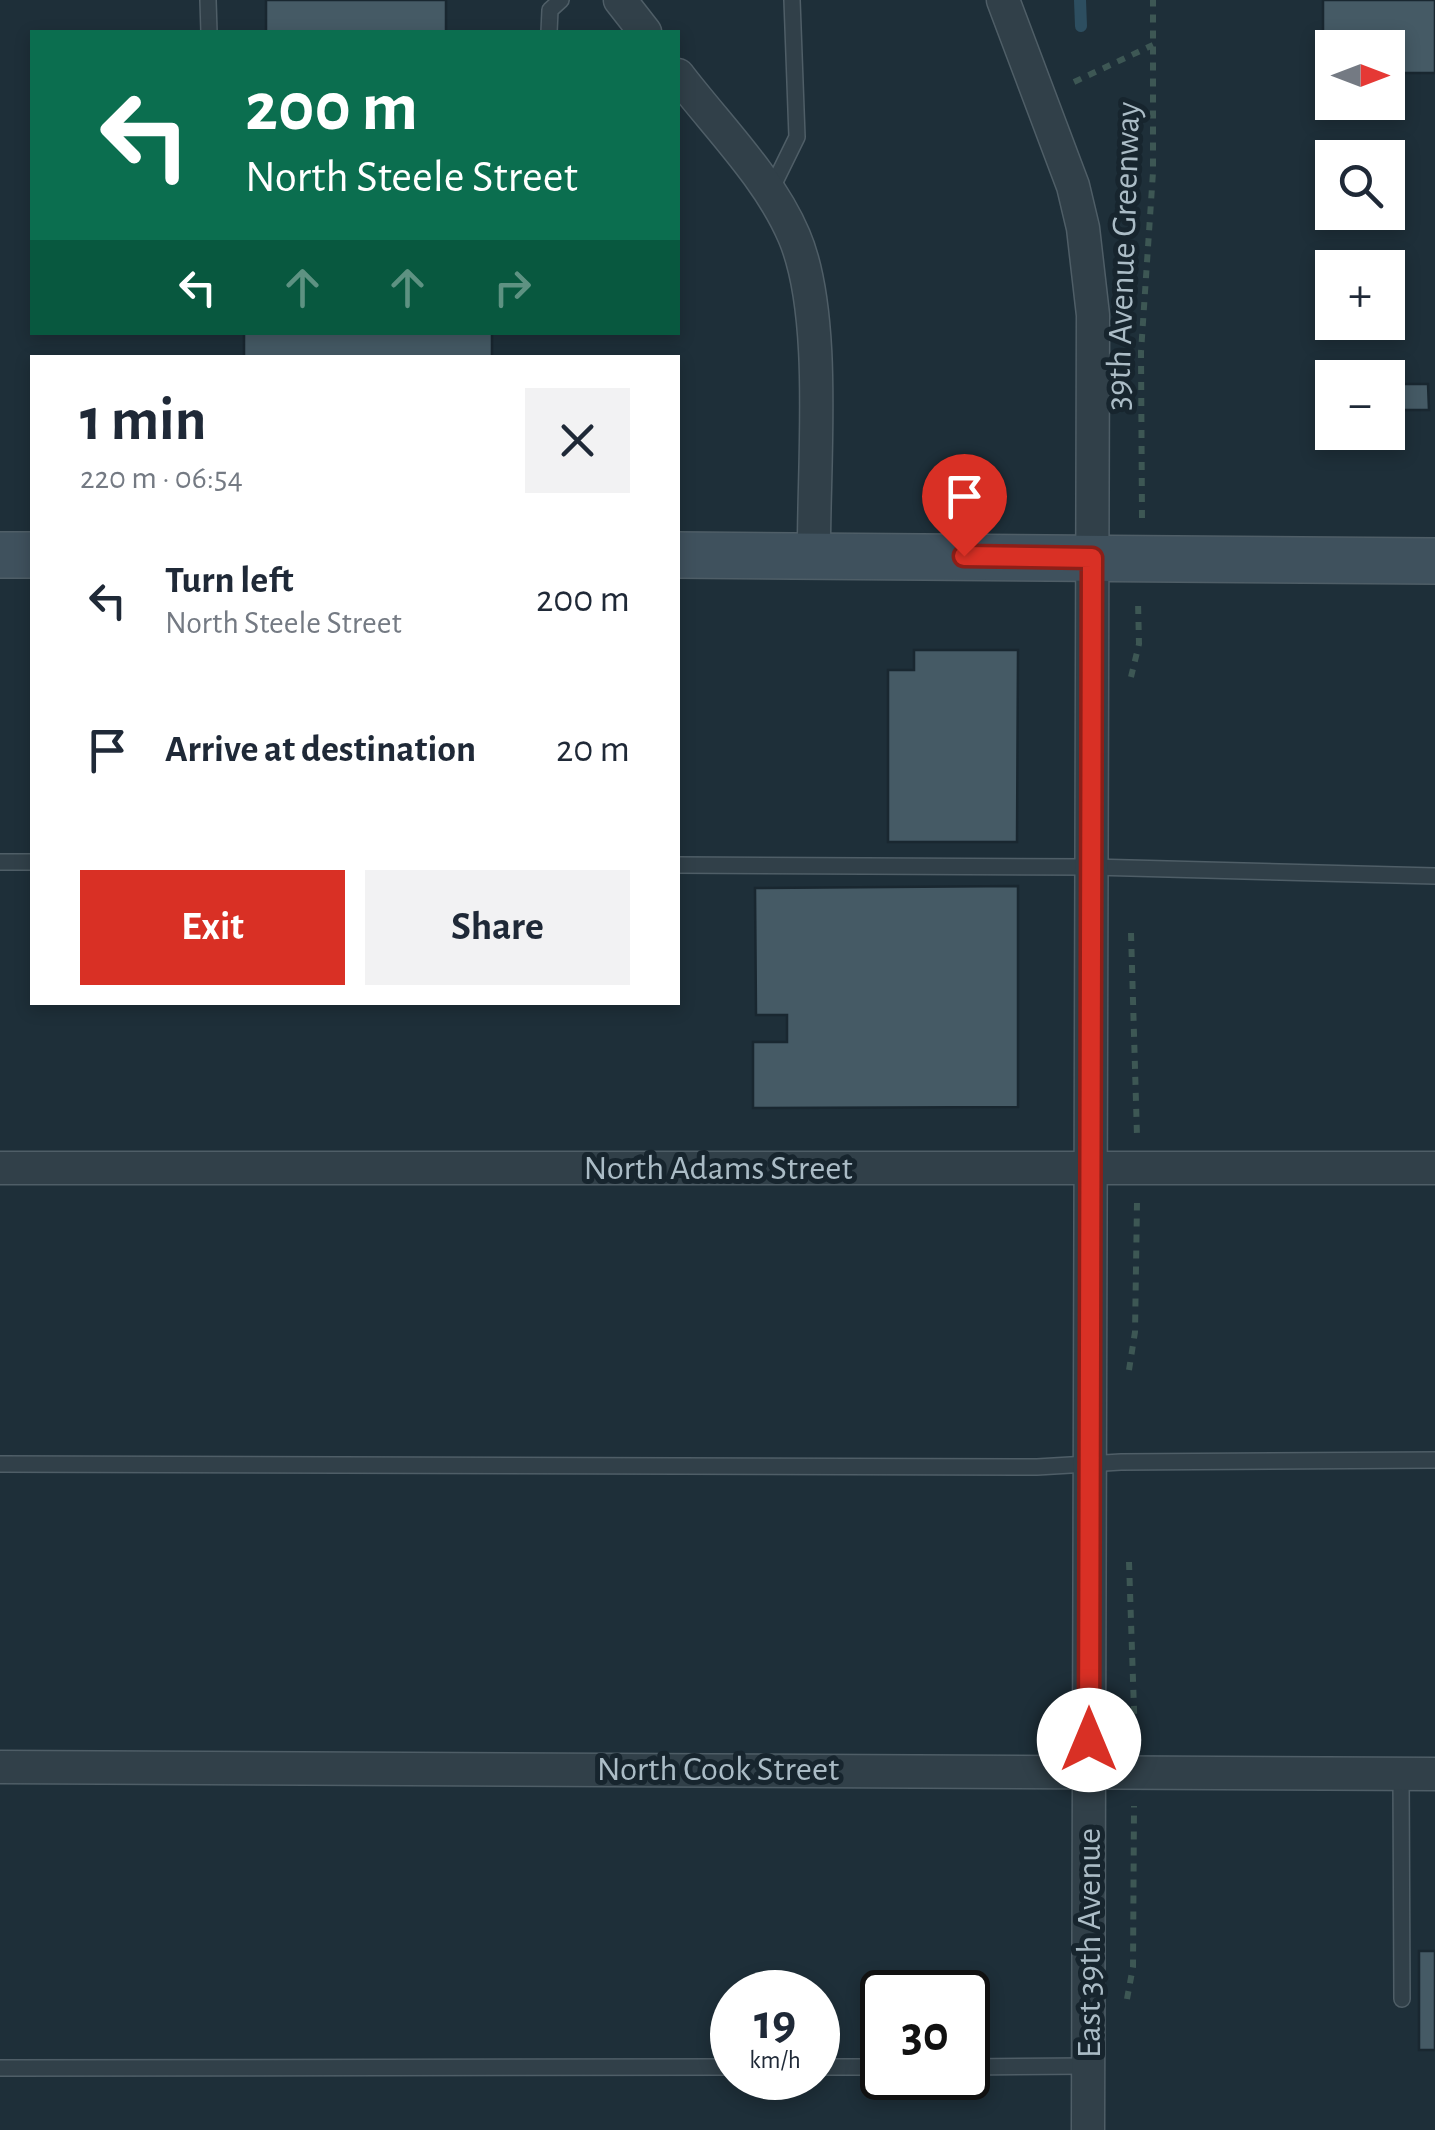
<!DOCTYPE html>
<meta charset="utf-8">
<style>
:root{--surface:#fff;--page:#f2f2f3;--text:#1f2937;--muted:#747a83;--accent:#d93025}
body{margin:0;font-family:"Alegreya Sans",sans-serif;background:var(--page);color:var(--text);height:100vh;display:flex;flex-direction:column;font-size:38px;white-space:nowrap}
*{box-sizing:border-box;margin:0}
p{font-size:32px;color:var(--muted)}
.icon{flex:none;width:55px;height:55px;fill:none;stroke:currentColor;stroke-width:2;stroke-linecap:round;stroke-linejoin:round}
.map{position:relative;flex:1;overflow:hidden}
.side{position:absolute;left:30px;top:355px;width:650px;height:650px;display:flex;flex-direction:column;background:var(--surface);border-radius:0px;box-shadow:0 5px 15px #0003}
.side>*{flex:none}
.banner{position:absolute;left:30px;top:30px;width:650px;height:305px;border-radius:0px;box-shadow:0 5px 15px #0003;background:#0b6e4f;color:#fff;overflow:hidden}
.needle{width:65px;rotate:90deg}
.controls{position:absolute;left:1315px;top:30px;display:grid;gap:20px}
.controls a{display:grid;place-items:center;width:90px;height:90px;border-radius:0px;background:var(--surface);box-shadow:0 5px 15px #0003;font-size:50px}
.speed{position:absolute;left:710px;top:1970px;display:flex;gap:20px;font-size:50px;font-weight:700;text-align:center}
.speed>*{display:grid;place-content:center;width:130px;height:130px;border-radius:50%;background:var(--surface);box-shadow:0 5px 15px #0003;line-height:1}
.speed small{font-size:25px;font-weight:400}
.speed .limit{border:5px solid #111;border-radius:15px;background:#fff;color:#111}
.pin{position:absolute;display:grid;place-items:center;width:85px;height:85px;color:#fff;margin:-102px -42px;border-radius:50% 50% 50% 0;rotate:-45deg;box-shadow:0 0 10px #0007}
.pin .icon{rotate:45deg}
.me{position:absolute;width:110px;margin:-55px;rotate:0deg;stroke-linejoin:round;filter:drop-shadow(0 0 8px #0008)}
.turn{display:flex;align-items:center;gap:35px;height:210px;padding:0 50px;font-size:45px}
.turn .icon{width:130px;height:130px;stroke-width:2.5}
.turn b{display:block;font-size:70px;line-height:85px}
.lanes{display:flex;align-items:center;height:95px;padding:0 50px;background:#0003;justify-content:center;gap:50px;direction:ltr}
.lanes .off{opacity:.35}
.round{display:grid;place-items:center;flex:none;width:105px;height:105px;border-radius:0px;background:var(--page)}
.head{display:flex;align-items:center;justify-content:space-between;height:170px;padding:0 50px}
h1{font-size:60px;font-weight:700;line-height:75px}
.button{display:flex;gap:20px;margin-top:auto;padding:20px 50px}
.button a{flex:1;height:115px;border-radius:0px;background:var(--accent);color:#fff;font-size:40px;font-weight:700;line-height:115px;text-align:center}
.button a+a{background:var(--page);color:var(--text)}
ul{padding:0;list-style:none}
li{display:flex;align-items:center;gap:30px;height:150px;padding:0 50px}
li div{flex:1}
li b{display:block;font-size:38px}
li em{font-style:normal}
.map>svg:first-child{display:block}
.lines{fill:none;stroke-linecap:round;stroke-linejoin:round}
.stream{stroke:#2d4e60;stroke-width:12}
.building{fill:#455a65;stroke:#192730;stroke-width:2.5}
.lane-casing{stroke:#4f5e67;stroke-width:18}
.street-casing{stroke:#4f5e67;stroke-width:35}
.secondary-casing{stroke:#4f5e67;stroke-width:48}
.path{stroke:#3d5754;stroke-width:6;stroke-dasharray:8 8;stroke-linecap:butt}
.lane{stroke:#314049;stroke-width:15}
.street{stroke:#314049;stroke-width:32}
.secondary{stroke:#3f515d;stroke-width:45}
.route-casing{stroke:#8d1f18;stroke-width:25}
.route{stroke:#d93025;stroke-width:18}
.labels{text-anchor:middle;stroke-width:10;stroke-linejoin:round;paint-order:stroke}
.street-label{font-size:35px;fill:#abbcc6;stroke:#17252e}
</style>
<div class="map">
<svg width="1435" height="2130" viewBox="0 0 1435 2130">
<rect width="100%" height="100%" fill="#1e2f39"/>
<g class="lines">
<path class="stream" d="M 1080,0 L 1081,26"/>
</g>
<path class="building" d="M 266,0 L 446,0 L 446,32 L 266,32 Z
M 1323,0 L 1435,0 L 1435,73 L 1388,73 L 1388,48 L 1332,48 L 1332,73 L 1323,73 Z
M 244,332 L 492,332 L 492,358 L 244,358 Z
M 1388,384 L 1428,384 L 1429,410 L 1388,410 Z
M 914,650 L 1018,650 L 1017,842 L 888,842 L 888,670 L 914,670 Z
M 1018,886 L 1018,1107 L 753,1108 L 753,1042 L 787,1042 L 787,1015 L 756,1015 L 755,888 Z
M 1419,1951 L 1435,1951 L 1435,2050 L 1419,2050 Z"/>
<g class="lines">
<defs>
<path id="lane" d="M 208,0 L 209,32
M 549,32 L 550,10 L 561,0
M 771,190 L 797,137 L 792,0
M 0,862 L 32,862
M 678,865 L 1092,867 L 1435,876
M 0,1464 L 1037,1467 L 1121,1462 L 1435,1460
M 1401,1774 L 1402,1999
M 818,2067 L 882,2067
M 968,2067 L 1088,2066
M 0,2068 L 732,2067"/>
<path id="street" d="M 620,0 L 645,32
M 1003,0 L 1073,186 L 1083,228 L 1093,315 L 1088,2130
M 678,75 C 716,125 769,177 794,236 C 828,315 813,466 814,555
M 0,1168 L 1435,1168
M 0,1767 L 1435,1774"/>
<path id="secondary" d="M 0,555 L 32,555
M 678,555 L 1435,561"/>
</defs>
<use href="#lane" class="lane-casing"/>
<use href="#street" class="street-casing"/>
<use href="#secondary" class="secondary-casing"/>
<path class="path" d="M 1074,82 L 1153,45
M 1142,518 L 1141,352 L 1153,172 L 1153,0
M 1131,677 L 1139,644 L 1138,601
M 1131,933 L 1137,1136
M 1129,1370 L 1135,1332 L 1137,1203
M 1129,1562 L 1135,1739
M 1127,1999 L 1133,1967 L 1134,1806"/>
<use href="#lane" class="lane"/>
<use href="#street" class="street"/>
<use href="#secondary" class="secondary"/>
</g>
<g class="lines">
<defs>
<path id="route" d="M 964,556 L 1092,558 L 1089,1740"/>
</defs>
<use href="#route" class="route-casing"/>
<use href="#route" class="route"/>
</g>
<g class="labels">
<g class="street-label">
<text transform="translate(1122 256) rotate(-88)" y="12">39th Avenue Greenway</text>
<text x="718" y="1179">North Adams Street</text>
<text x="718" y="1780">North Cook Street</text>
<text transform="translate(1088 1943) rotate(-90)" y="12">East 39th Avenue</text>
</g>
</g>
</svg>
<div class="controls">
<a><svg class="needle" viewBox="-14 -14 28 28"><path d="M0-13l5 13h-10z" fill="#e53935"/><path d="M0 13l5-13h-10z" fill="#747a83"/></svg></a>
<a><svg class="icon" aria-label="search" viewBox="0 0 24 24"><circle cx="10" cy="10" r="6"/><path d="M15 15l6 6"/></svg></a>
<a>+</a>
<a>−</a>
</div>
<div class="speed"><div>19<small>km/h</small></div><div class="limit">30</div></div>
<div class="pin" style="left:964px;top:556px;background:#d93025"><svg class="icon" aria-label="arrive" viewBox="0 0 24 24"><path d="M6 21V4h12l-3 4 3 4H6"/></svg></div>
<svg class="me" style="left:1089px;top:1740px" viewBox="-20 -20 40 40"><circle r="19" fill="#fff"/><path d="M0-13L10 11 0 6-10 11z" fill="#d93025"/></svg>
<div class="banner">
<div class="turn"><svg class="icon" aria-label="left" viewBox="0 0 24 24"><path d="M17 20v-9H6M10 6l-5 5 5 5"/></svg><div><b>200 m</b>North Steele Street</div></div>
<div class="lanes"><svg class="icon" aria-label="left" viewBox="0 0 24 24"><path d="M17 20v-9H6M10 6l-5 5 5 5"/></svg><svg class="icon off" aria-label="ahead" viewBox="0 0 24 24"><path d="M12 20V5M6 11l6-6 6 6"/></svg><svg class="icon off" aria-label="ahead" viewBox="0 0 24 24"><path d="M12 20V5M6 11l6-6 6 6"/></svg><svg class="icon off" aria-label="right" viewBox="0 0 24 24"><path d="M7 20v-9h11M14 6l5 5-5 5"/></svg></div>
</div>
<section class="side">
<div class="head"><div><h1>1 min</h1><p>220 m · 06:54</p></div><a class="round"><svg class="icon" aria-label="close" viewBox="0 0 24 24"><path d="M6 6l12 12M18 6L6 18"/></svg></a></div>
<ul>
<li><svg class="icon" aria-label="left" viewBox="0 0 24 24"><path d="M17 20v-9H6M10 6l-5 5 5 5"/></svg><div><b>Turn left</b><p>North Steele Street</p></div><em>200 m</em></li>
<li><svg class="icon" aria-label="arrive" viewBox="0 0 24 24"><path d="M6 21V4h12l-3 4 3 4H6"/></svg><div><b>Arrive at destination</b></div><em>20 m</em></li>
</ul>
<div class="button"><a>Exit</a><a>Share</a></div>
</section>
</div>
